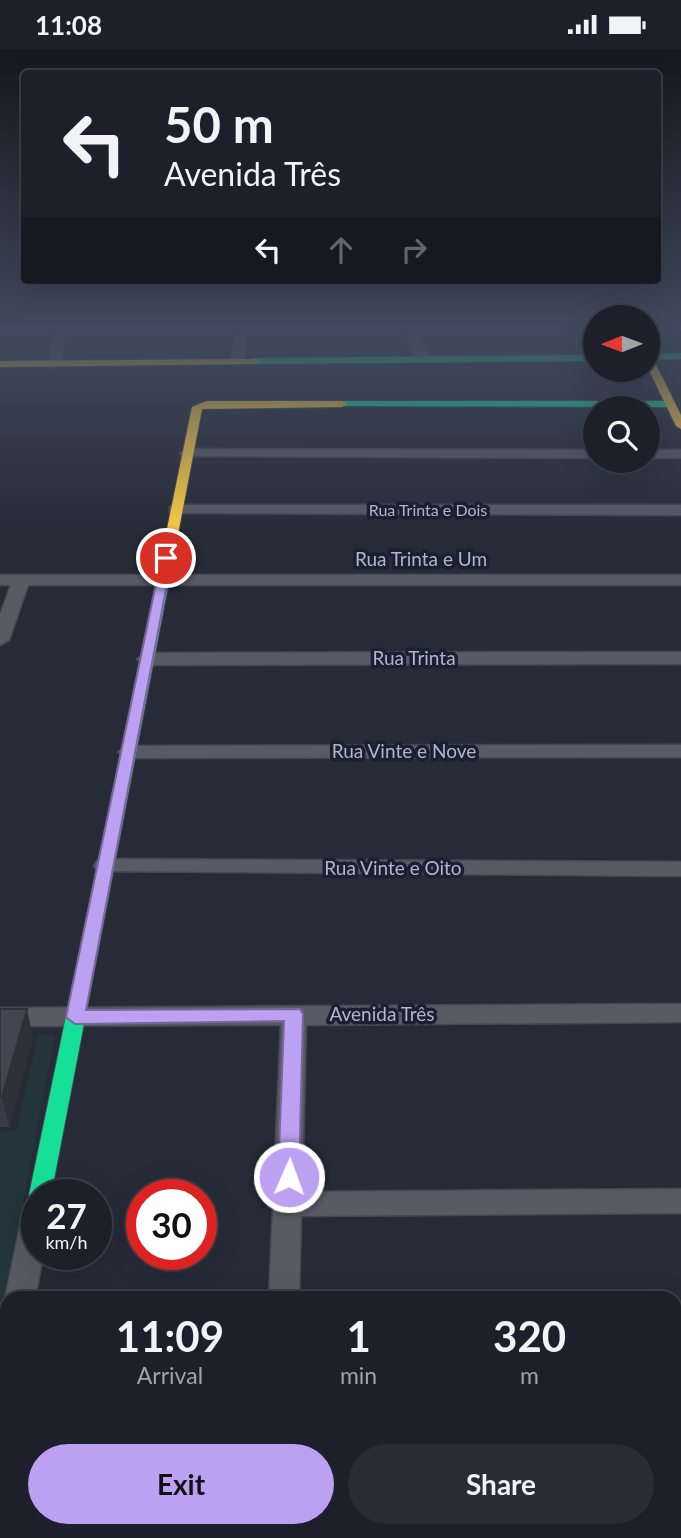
<!DOCTYPE html>
<meta charset="utf-8">
<style>
:root{--surface:#1d202a;--page:#2a2d36;--text:#f1f3f6;--muted:#a0a3a8;--line:#3b3e47;--accent:#bca0f2}
body{margin:0;font-family:Lato,sans-serif;background:var(--page);color:var(--text);height:100vh;display:flex;flex-direction:column;font-size:26px;white-space:nowrap}
*{box-sizing:border-box;margin:0}
p{font-size:23px;color:var(--muted)}
.icon{flex:none;width:38px;height:38px;fill:none;stroke:currentColor;stroke-width:2;stroke-linecap:round;stroke-linejoin:round}
.map{position:relative;flex:1;overflow:hidden}
.sheet{position:absolute;left:0px;top:1242px;width:682px;height:247px;display:flex;flex-direction:column;background:var(--surface);border-radius:21px 21px 0 0;box-shadow:0 7px 28px #0002,0 0 0 2px var(--line)}
.sheet>*{flex:none}
.hud{position:absolute;left:21px;top:21px;width:640px;height:214px;border-radius:7px;box-shadow:0 7px 28px #0002,0 0 0 2px var(--line);background:#1d202a;color:var(--text);overflow:hidden}
.needle{width:46px;rotate:269deg}
.buttons{position:absolute;left:583px;top:256px;display:grid;gap:14px}
.buttons a{display:grid;place-items:center;width:77px;height:77px;border-radius:50%;background:var(--surface);box-shadow:0 7px 28px #0002,0 0 0 2px var(--line);font-size:35px}
.speed{position:absolute;left:21px;top:1130px;display:flex;gap:14px;font-size:35px;font-weight:700;text-align:center}
.speed>*{display:grid;place-content:center;width:91px;height:91px;border-radius:50%;background:var(--surface);box-shadow:0 7px 28px #0002,0 0 0 2px var(--line);line-height:1}
.speed small{font-size:18px;font-weight:400}
.speed .limit{border:10px solid #d22;background:#fff;color:#111}
.pin{position:absolute;display:grid;place-items:center;width:60px;height:60px;color:#fff;margin:-30px;border:4px solid #fff;border-radius:50%;box-shadow:0 2px 7px #0007}
.me{position:absolute;width:77px;margin:-38px;rotate:2deg;stroke-linejoin:round;filter:drop-shadow(0 0 5px #0008)}
.turn{display:flex;align-items:center;gap:24px;height:147px;padding:0 28px;font-size:32px}
.turn .icon{width:91px;height:91px;stroke-width:2.5}
.turn b{display:block;font-size:49px;line-height:60px}
.lanes{display:flex;align-items:center;height:66px;padding:0 28px;background:#0003;justify-content:center;gap:35px;direction:ltr}
.lanes .off{opacity:.35}
.eta{display:flex;justify-content:space-evenly;align-items:center;height:119px;text-align:center}
.eta b{font-size:42px;font-weight:700;line-height:49px}
.action{display:flex;gap:14px;margin-top:auto;padding:14px 28px}
.action a{flex:1;height:80px;border-radius:42px;background:var(--accent);color:#111;font-size:28px;font-weight:700;line-height:80px;text-align:center}
.action a+a{background:var(--page);color:var(--text)}
.status{display:flex;justify-content:space-between;align-items:center;height:49px;padding:0 35px;background:var(--surface);direction:ltr}
.status svg{height:19px;fill:currentColor}
.map>svg:first-child{display:block}
.green{fill:#24353e}
.lines{fill:none;stroke-linecap:round;stroke-linejoin:round}
.street-casing{stroke:#454853;stroke-width:3}
.fast-casing{stroke:#454853;stroke-width:2}
.slow-casing{stroke:#454853;stroke-width:2}
.street{fill:#585a65;fill-rule:evenodd}
.fast{fill:#16e098;fill-rule:evenodd}
.slow{fill:#ffcf43;fill-rule:evenodd}
.wall{fill:#393c47}
.shaded-wall{fill:#2e313a}
.building{fill:#424653;stroke:#2e313a;stroke-width:2}
.route{fill:#bca0f2;stroke:#7a689d;stroke-width:2}
.labels{text-anchor:middle;stroke-width:7;stroke-linejoin:round;paint-order:stroke}
.far-street-label{font-size:16px;fill:#b1b5c9;stroke:#1a1f32}
.street-label{font-size:19px;fill:#b1b5c9;stroke:#1a1f32}
</style>
<div class="status"><b>11:08</b><svg viewBox="0 0 49 12"><path d="M0 12V9h3v3zM5 12V6h3v6zM10 12V3h3v9zM15 12V0h3v12zM26 1h20v11H26zM47 4h2v5h-2z"/></svg></div>
<div class="map">
<svg width="681" height="1489" viewBox="0 0 681 1489">
<rect width="100%" height="100%" fill="#272b38"/>
<path class="green" d="M 38,986 L 55,986 L 0,1273 L 0,1083 L 17,1082 Z"/>
<g class="lines">
<defs>
<path id="street" d="M 54,281 L 66,281 L 61,315 L 55,319 L 49,315 Z
M 236,281 L 248,281 L 243,313 L 237,317 L 231,313 Z
M 403,281 L 415,281 L 430,310 L 429,313 L 419,313 Z
M 187,400 L 595,401 L 595,409 L 182,407 L 180,404 Z
M 648,401 L 681,401 L 681,409 L 648,409 Z
M 176,456 L 681,456 L 681,466 L 170,464 L 170,458 Z
M 0,526 L 681,526 L 681,536 L 28,536 L 9,591 L 0,596 L 0,566 L 11,536 L 0,536 Z
M 681,603 L 681,615 L 146,616 L 137,610 L 146,604 Z
M 681,696 L 681,708 L 128,709 L 118,703 L 128,697 Z
M 105,810 L 681,813 L 681,827 L 97,822 L 94,817 L 97,812 Z
M 681,955 L 681,973 L 306,976 L 302,1143 L 681,1140 L 681,1164 L 301,1167 L 299,1250 L 269,1250 L 281,976 L 0,977 L 0,959 Z
M 37,1150 L 37,1206 L 43,1206 L 35,1250 L 7,1250 L 7,1255 L 5,1250 L 23,1162 L 27,1153 Z
M 7,1298 L 7,1362 L 0,1364 L 0,1301 Z
M 676,1387 L 681,1387 L 681,1419 L 676,1419 Z
M 259,1482 L 294,1482 L 294,1489 L 258,1489 Z"/>
<path id="fast" d="M 681,304 L 681,310 L 648,311 L 648,305 Z
M 595,306 L 595,312 L 254,315 L 249,312 L 254,309 Z
M 342,352 L 669,352 L 674,355 L 669,358 L 338,357 L 338,353 Z
M 173,476 L 179,480 L 51,1146 L 37,1146 L 37,1154 L 32,1152 L 29,1146 L 167,480 Z"/>
<path id="slow" d="M 648,307 L 653,310 L 681,366 L 681,380 L 676,377 L 648,319 Z
M 257,310 L 259,312 L 254,315 L 0,318 L 0,312 Z
M 207,352 L 342,352 L 347,355 L 342,358 L 202,360 L 179,480 L 177,483 L 169,483 L 167,480 L 192,358 Z"/>
</defs>
<use href="#street" class="street-casing"/>
<use href="#fast" class="fast-casing"/>
<use href="#slow" class="slow-casing"/>
<use href="#street" class="street"/>
<use href="#fast" class="fast"/>
<use href="#slow" class="slow"/>
</g>
<path class="wall" d="M 0,960 L 33,989 L 9,1078 L 0,1078 Z"/>
<path class="shaded-wall" d="M 27,960 L 33,989 L 9,1078 L 2,1048 Z"/>
<path class="building" d="M 0,960 L 27,960 L 2,1048 L 0,1048 Z"/>
<linearGradient id="sky" x2="0" y2="1"><stop stop-color="#15181f"/><stop offset="0.57" stop-color="#414a5e"/><stop offset="1" stop-color="#414a5e" stop-opacity="0"/></linearGradient>
<rect width="681" height="490" fill="url(#sky)"/>
<path class="route" d="M 162,506 L 172,509 L 86,961 L 300,960 L 303,965 L 299,1128 L 296,1134 L 289,1137 L 281,1134 L 278,1128 L 284,972 L 75,975 L 66,968 Z"/>
<g class="labels">
<g class="far-street-label">
<text x="428" y="467">Rua Trinta e Dois</text>
</g>
<g class="street-label">
<text x="421" y="517">Rua Trinta e Um</text>
<text x="414" y="616">Rua Trinta</text>
<text x="404" y="709">Rua Vinte e Nove</text>
<text x="393" y="826">Rua Vinte e Oito</text>
<text x="382" y="972">Avenida Três</text>
</g>
</g>
</svg>
<div class="buttons">
<a><svg class="needle" viewBox="-14 -14 28 28"><path d="M0-13l5 13h-10z" fill="#e53935"/><path d="M0 13l5-13h-10z" fill="#a0a3a8"/></svg></a>
<a><svg class="icon" aria-label="search" viewBox="0 0 24 24"><circle cx="10" cy="10" r="6"/><path d="M15 15l6 6"/></svg></a>
</div>
<div class="speed"><div>27<small>km/h</small></div><div class="limit">30</div></div>
<div class="pin" style="left:166px;top:509px;background:#d93025"><svg class="icon" aria-label="arrive" viewBox="0 0 24 24"><path d="M6 21V4h12l-3 4 3 4H6"/></svg></div>
<svg class="me" style="left:289px;top:1128px" viewBox="-20 -20 40 40"><circle r="17" fill="#bca0f2" stroke="#fff" stroke-width="3"/><path d="M0-11L8 9 0 5-8 9z" fill="#fff"/></svg>
<div class="hud">
<div class="turn"><svg class="icon" aria-label="left" viewBox="0 0 24 24"><path d="M17 20v-9H6M10 6l-5 5 5 5"/></svg><div><b>50 m</b>Avenida Três</div></div>
<div class="lanes"><svg class="icon" aria-label="left" viewBox="0 0 24 24"><path d="M17 20v-9H6M10 6l-5 5 5 5"/></svg><svg class="icon off" aria-label="ahead" viewBox="0 0 24 24"><path d="M12 20V5M6 11l6-6 6 6"/></svg><svg class="icon off" aria-label="right" viewBox="0 0 24 24"><path d="M7 20v-9h11M14 6l5 5-5 5"/></svg></div>
</div>
<section class="sheet">
<div class="eta">
<div><b>11:09</b><p>Arrival</p></div>
<div><b>1</b><p>min</p></div>
<div><b>320</b><p>m</p></div>
</div>
<div class="action"><a>Exit</a><a>Share</a></div>
</section>
</div>
